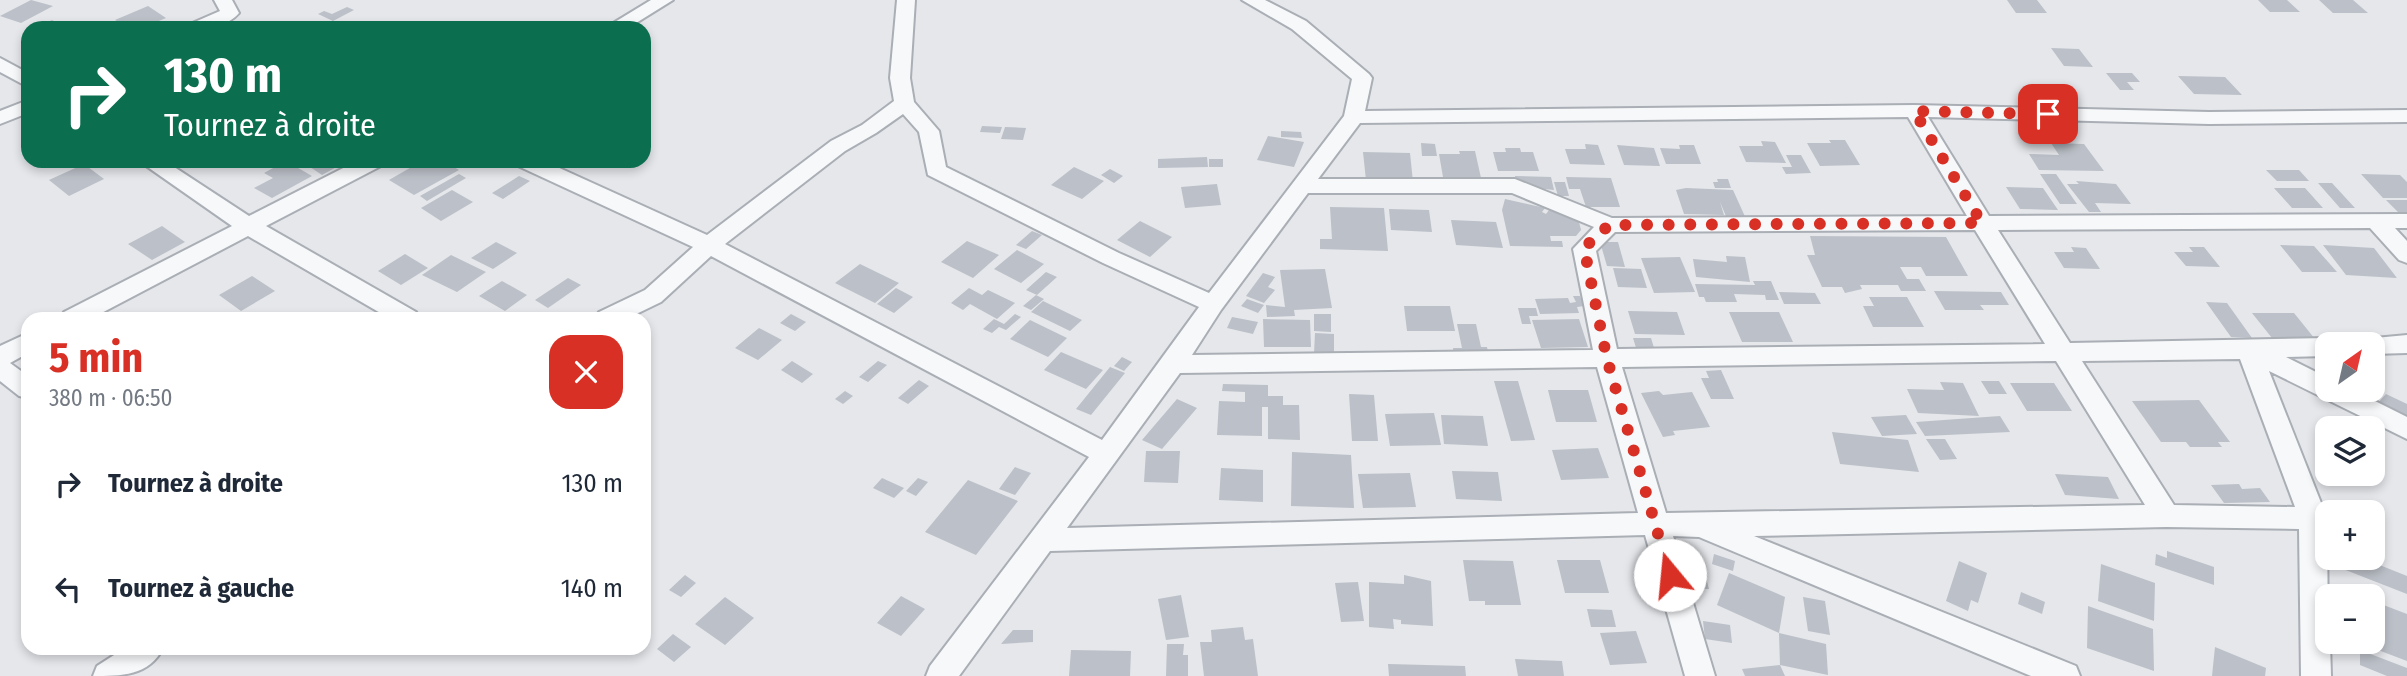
<!DOCTYPE html>
<html lang="fr">
<meta charset="utf-8">
<style>
:root{--surface:#fff;--page:#f2f2f3;--text:#1f2937;--muted:#747a83;--accent:#d93025}
body{margin:0;font-family:"Fira Sans Condensed",sans-serif;background:var(--page);color:var(--text);height:100vh;display:flex;flex-direction:column;font-size:26px;white-space:nowrap}
*{box-sizing:border-box;margin:0}
p{font-size:23px;color:var(--muted)}
.icon{flex:none;width:38px;height:38px;fill:none;stroke:currentColor;stroke-width:2;stroke-linecap:round;stroke-linejoin:round}
.map{position:relative;flex:1;overflow:hidden}
.sheet{position:absolute;left:21px;top:312px;width:630px;height:343px;display:flex;flex-direction:column;background:var(--surface);border-radius:21px;box-shadow:0 4px 10px #0003}
.sheet>*{flex:none}
.top-card{position:absolute;left:21px;top:21px;width:630px;height:147px;border-radius:21px;box-shadow:0 4px 10px #0003;background:#0b6e4f;color:#fff;overflow:hidden}
.needle{width:46px;rotate:34deg}
.buttons{position:absolute;left:2315px;top:332px;display:grid;gap:14px}
.buttons a{display:grid;place-items:center;width:70px;height:70px;border-radius:14px;background:var(--surface);box-shadow:0 4px 10px #0003;font-size:35px}
.pin{position:absolute;display:grid;place-items:center;width:60px;height:60px;color:#fff;margin:-30px;border-radius:14px;box-shadow:0 4px 10px #0006}
.me{position:absolute;width:77px;margin:-38px;rotate:343deg;stroke-linejoin:round;filter:drop-shadow(0 0 5px #0008)}
.turn{display:flex;align-items:center;gap:24px;height:147px;padding:0 28px;font-size:32px}
.turn .icon{width:91px;height:91px;stroke-width:2.5}
.turn b{display:block;font-size:49px;line-height:60px}
.round{display:grid;place-items:center;flex:none;width:74px;height:74px;border-radius:21px;background:var(--page)}
.head{display:flex;align-items:center;justify-content:space-between;height:119px;padding:0 28px}
h1{font-size:42px;font-weight:700;line-height:52px;color:var(--accent)}
ul{padding:0;list-style:none}
li{display:flex;align-items:center;gap:21px;height:105px;padding:0 28px}
li div{flex:1}
li b{display:block;font-size:26px}
li em{font-style:normal}
.map>svg:first-child{display:block}
.building{fill:#bcc0c8}
.lines{fill:none;stroke-linecap:round;stroke-linejoin:round}
.minor-casing{stroke:#aaaeb5;stroke-width:4}
.minor{fill:#f7f8fa;fill-rule:evenodd}
.route{stroke:#d93025;stroke-width:12;stroke-dasharray:0 21.6}
</style>
<div class="map">
<svg width="2407" height="676" viewBox="0 0 2407 676">
<rect width="100%" height="100%" fill="#e5e7eb"/>
<path class="building" d="M 31,0 L 53,6 L 21,23 L 0,16 Z
M 2007,0 L 2037,0 L 2047,13 L 2016,13 Z
M 2258,0 L 2287,0 L 2300,12 L 2270,12 Z
M 2319,0 L 2353,0 L 2368,13 L 2333,13 Z
M 148,6 L 166,18 L 142,28 L 128,28 L 115,20 Z
M 347,7 L 354,10 L 333,21 L 318,14 L 324,11 L 332,14 Z
M 52,20 L 65,28 L 35,28 Z
M 2051,48 L 2079,49 L 2093,67 L 2064,66 Z
M 2106,73 L 2132,73 L 2140,82 L 2127,82 L 2134,90 L 2120,90 Z
M 2178,76 L 2225,77 L 2242,95 L 2194,94 Z
M 982,126 L 1002,127 L 1000,133 L 980,132 Z
M 1005,127 L 1026,128 L 1023,140 L 1001,139 Z
M 1281,131 L 1301,132 L 1302,138 L 1281,137 Z
M 1268,136 L 1304,142 L 1294,167 L 1257,160 Z
M 1829,140 L 1845,140 L 1860,165 L 1820,166 L 1807,143 L 1831,143 Z
M 1761,141 L 1775,142 L 1786,163 L 1746,162 L 1739,146 L 1763,146 Z
M 1421,143 L 1435,144 L 1437,156 L 1422,156 Z
M 2051,143 L 2084,144 L 2104,171 L 2039,170 L 2029,154 L 2059,155 Z
M 1585,144 L 1598,145 L 1605,165 L 1570,164 L 1565,149 L 1586,149 Z
M 1617,145 L 1654,148 L 1660,166 L 1624,165 Z
M 1679,145 L 1694,145 L 1701,164 L 1666,164 L 1660,148 L 1680,149 Z
M 1505,148 L 1520,148 L 1521,152 L 1533,152 L 1539,171 L 1498,171 L 1493,152 L 1506,152 Z
M 1459,151 L 1475,151 L 1481,178 L 1443,177 L 1439,154 L 1460,154 Z
M 1363,152 L 1410,153 L 1413,182 L 1366,180 Z
M 1786,155 L 1801,155 L 1811,173 L 1786,174 L 1782,167 L 1792,167 Z
M 1207,157 L 1208,167 L 1158,168 L 1158,159 Z
M 1209,159 L 1223,159 L 1223,167 L 1209,167 Z
M 286,161 L 312,176 L 272,198 L 254,188 L 273,178 L 264,173 Z
M 301,161 L 337,161 L 342,164 L 322,175 Z
M 422,161 L 444,161 L 459,170 L 414,195 L 389,180 Z
M 84,164 L 104,179 L 69,196 L 49,180 Z
M 1074,167 L 1104,181 L 1082,199 L 1051,185 Z
M 1110,169 L 1123,176 L 1114,183 L 1101,175 Z
M 2266,170 L 2299,170 L 2309,181 L 2277,181 Z
M 459,174 L 466,178 L 427,201 L 420,196 Z
M 2040,174 L 2056,174 L 2077,204 L 2060,204 Z
M 2361,174 L 2400,175 L 2407,182 L 2407,198 L 2383,198 Z
M 519,176 L 530,181 L 503,199 L 492,193 Z
M 1515,176 L 1551,177 L 1554,190 L 1517,186 Z
M 1566,177 L 1611,178 L 1620,207 L 1586,207 L 1580,189 L 1569,189 Z
M 1717,179 L 1728,179 L 1731,188 L 1715,188 L 1713,182 L 1718,182 Z
M 2076,181 L 2116,184 L 2131,204 L 2095,203 L 2101,212 L 2089,212 L 2067,184 L 2079,184 Z
M 1554,182 L 1565,182 L 1569,196 L 1558,196 Z
M 2318,183 L 2332,183 L 2355,208 L 2340,208 Z
M 1217,184 L 1221,205 L 1185,208 L 1181,187 Z
M 2006,187 L 2043,188 L 2058,210 L 2020,209 Z
M 1686,188 L 1733,190 L 1747,221 L 1728,221 L 1720,202 L 1724,215 L 1684,214 L 1676,190 Z
M 2274,188 L 2305,188 L 2323,208 L 2292,208 Z
M 452,190 L 473,202 L 441,221 L 421,208 Z
M 1505,199 L 1545,208 L 1542,212 L 1546,214 L 1549,210 L 1579,222 L 1581,230 L 1576,236 L 1550,236 L 1551,241 L 1562,241 L 1563,247 L 1510,246 L 1502,210 Z
M 2386,200 L 2407,200 L 2407,212 L 2399,213 Z
M 1330,207 L 1384,208 L 1388,251 L 1320,249 L 1320,239 L 1332,239 Z
M 1389,209 L 1429,210 L 1432,232 L 1391,230 Z
M 1451,220 L 1496,222 L 1503,248 L 1456,245 Z
M 1140,221 L 1172,237 L 1150,257 L 1117,240 Z
M 162,226 L 185,242 L 152,260 L 128,244 Z
M 1032,231 L 1042,235 L 1026,249 L 1016,245 Z
M 1810,236 L 1946,237 L 1968,276 L 1926,276 L 1921,267 L 1900,267 L 1907,279 L 1919,279 L 1926,291 L 1901,291 L 1898,285 L 1860,285 L 1862,289 L 1845,293 L 1842,287 L 1822,287 L 1807,255 L 1815,255 Z
M 967,241 L 999,255 L 973,278 L 941,262 Z
M 496,242 L 517,253 L 493,269 L 471,258 Z
M 1600,242 L 1618,242 L 1625,267 L 1607,266 Z
M 2280,245 L 2314,246 L 2337,272 L 2302,272 Z
M 2323,245 L 2374,248 L 2397,278 L 2346,275 Z
M 2071,247 L 2086,248 L 2100,269 L 2064,268 L 2054,252 L 2074,252 Z
M 2189,247 L 2204,247 L 2220,267 L 2186,266 L 2174,252 L 2193,252 Z
M 1017,250 L 1044,264 L 1021,283 L 994,269 Z
M 405,254 L 428,268 L 401,285 L 378,271 Z
M 451,255 L 486,272 L 457,292 L 422,275 Z
M 1726,256 L 1745,257 L 1750,282 L 1696,277 L 1693,259 L 1727,262 Z
M 1680,257 L 1695,292 L 1654,293 L 1641,258 Z
M 860,264 L 899,283 L 875,303 L 835,283 Z
M 1613,268 L 1641,269 L 1647,288 L 1618,287 Z
M 1325,269 L 1332,308 L 1294,310 L 1295,316 L 1267,317 L 1266,305 L 1285,307 L 1280,270 Z
M 1046,272 L 1057,277 L 1037,295 L 1026,290 Z
M 1263,273 L 1275,277 L 1268,287 L 1275,290 L 1264,303 L 1246,296 Z
M 252,276 L 275,291 L 241,311 L 219,295 Z
M 568,278 L 581,285 L 548,308 L 535,300 Z
M 502,281 L 527,295 L 505,311 L 479,296 Z
M 1753,281 L 1771,281 L 1779,300 L 1766,300 L 1765,295 L 1734,294 L 1737,302 L 1706,302 L 1704,297 L 1699,297 L 1695,284 L 1755,285 Z
M 896,288 L 913,297 L 894,313 L 877,304 Z
M 969,288 L 982,295 L 988,290 L 1015,303 L 997,319 L 970,304 L 963,310 L 951,303 Z
M 1934,291 L 2001,292 L 2009,305 L 1980,305 L 1984,310 L 1945,310 Z
M 1779,292 L 1815,293 L 1821,304 L 1784,304 Z
M 1036,295 L 1044,299 L 1031,310 L 1023,306 Z
M 1573,296 L 1580,296 L 1584,306 L 1577,307 L 1579,313 L 1540,314 L 1535,299 L 1568,298 L 1570,303 L 1576,302 Z
M 1869,297 L 1907,297 L 1924,327 L 1873,327 L 1863,306 L 1874,306 Z
M 1247,299 L 1264,305 L 1258,313 L 1241,306 Z
M 1043,301 L 1082,320 L 1070,331 L 1031,312 Z
M 2206,302 L 2227,303 L 2252,338 L 2231,337 Z
M 1404,306 L 1450,306 L 1455,331 L 1407,331 Z
M 1518,308 L 1536,308 L 1538,316 L 1529,316 L 1531,324 L 1522,324 Z
M 1628,311 L 1677,312 L 1685,335 L 1635,334 Z
M 1729,312 L 1779,312 L 1793,342 L 1742,342 Z
M 2252,313 L 2294,313 L 2315,339 L 2272,338 Z
M 791,314 L 806,322 L 795,331 L 780,323 Z
M 1015,314 L 1021,317 L 1006,330 L 999,327 L 992,333 L 983,329 L 994,319 L 1004,324 Z
M 1314,314 L 1331,314 L 1331,332 L 1314,331 Z
M 1232,317 L 1258,322 L 1253,334 L 1227,328 Z
M 1263,319 L 1310,320 L 1311,347 L 1264,347 Z
M 1579,319 L 1588,347 L 1541,348 L 1532,320 Z
M 1030,320 L 1067,338 L 1048,357 L 1010,339 Z
M 1457,324 L 1476,324 L 1481,347 L 1487,347 L 1489,357 L 1454,357 L 1453,348 L 1462,348 Z
M 759,328 L 782,340 L 758,360 L 735,348 Z
M 1315,333 L 1334,334 L 1334,355 L 1314,354 Z
M 1633,338 L 1651,338 L 1655,351 L 1637,351 Z
M 1061,352 L 1103,370 L 1086,389 L 1044,370 Z
M 1122,357 L 1132,362 L 1124,371 L 1114,366 Z
M 792,361 L 813,374 L 802,383 L 781,370 Z
M 878,361 L 887,365 L 868,382 L 859,377 Z
M 1110,367 L 1125,373 L 1091,415 L 1076,409 Z
M 1721,370 L 1734,399 L 1711,399 L 1701,378 L 1709,378 L 1706,371 Z
M 919,380 L 929,386 L 908,404 L 898,398 Z
M 1494,381 L 1518,381 L 1535,440 L 1511,441 Z
M 1981,381 L 1999,381 L 2007,394 L 1989,394 Z
M 1940,382 L 1963,383 L 1979,416 L 1918,413 L 1907,389 L 1944,390 Z
M 2010,383 L 2054,383 L 2072,411 L 2027,411 Z
M 1223,384 L 1268,385 L 1268,396 L 1283,396 L 1283,405 L 1299,405 L 1300,440 L 1268,439 L 1268,407 L 1262,407 L 1262,436 L 1217,435 L 1219,401 L 1245,402 L 1245,392 L 1222,391 Z
M 1548,390 L 1588,390 L 1597,422 L 1556,422 Z
M 845,391 L 853,396 L 843,404 L 835,399 Z
M 1659,391 L 1663,395 L 1692,392 L 1710,427 L 1673,431 L 1675,435 L 1663,437 L 1641,393 Z
M 1349,394 L 1374,395 L 1378,441 L 1352,441 Z
M 2386,394 L 2407,404 L 2407,420 L 2377,404 Z
M 1177,399 L 1197,408 L 1162,449 L 1142,440 Z
M 2199,400 L 2230,442 L 2218,442 L 2222,447 L 2190,447 L 2186,442 L 2161,442 L 2132,401 Z
M 1434,413 L 1441,445 L 1390,446 L 1385,414 Z
M 1441,415 L 1483,416 L 1488,446 L 1444,444 Z
M 1906,415 L 1917,434 L 1882,436 L 1871,417 Z
M 2000,416 L 2010,432 L 1925,436 L 1916,422 Z
M 1832,432 L 1908,440 L 1919,472 L 1840,464 Z
M 1926,439 L 1945,439 L 1957,459 L 1940,460 Z
M 1598,448 L 1609,478 L 1561,480 L 1552,450 Z
M 1146,451 L 1180,451 L 1178,483 L 1144,482 Z
M 1292,452 L 1351,455 L 1354,508 L 1291,506 Z
M 1015,467 L 1031,473 L 1015,495 L 999,489 Z
M 1221,468 L 1263,470 L 1263,502 L 1219,500 Z
M 1452,471 L 1498,472 L 1502,501 L 1456,499 Z
M 1410,473 L 1416,507 L 1363,508 L 1358,474 Z
M 2055,474 L 2108,477 L 2119,499 L 2065,495 Z
M 882,478 L 904,488 L 894,498 L 873,488 Z
M 918,478 L 928,482 L 916,496 L 906,491 Z
M 968,480 L 1018,501 L 976,555 L 925,532 Z
M 2239,484 L 2242,489 L 2260,488 L 2270,502 L 2224,503 L 2211,485 Z
M 2167,551 L 2214,567 L 2214,585 L 2155,565 L 2156,554 L 2167,558 Z
M 1714,554 L 1735,561 L 1733,571 L 1712,564 Z
M 2344,558 L 2362,558 L 2407,576 L 2407,594 L 2343,569 Z
M 1463,560 L 1513,561 L 1521,605 L 1485,605 L 1485,601 L 1469,601 Z
M 1557,560 L 1600,560 L 1609,593 L 1565,593 Z
M 1959,561 L 1987,573 L 1978,603 L 1971,600 L 1968,611 L 1946,601 Z
M 2101,564 L 2155,583 L 2154,621 L 2098,601 Z
M 1685,567 L 1703,567 L 1709,589 L 1692,589 Z
M 1729,573 L 1785,597 L 1779,633 L 1717,605 Z
M 685,575 L 696,583 L 681,597 L 669,590 Z
M 1404,575 L 1431,581 L 1433,626 L 1401,624 L 1401,620 L 1393,619 L 1394,629 L 1369,627 L 1369,582 L 1404,584 Z
M 1358,582 L 1364,621 L 1341,622 L 1335,583 Z
M 2021,592 L 2045,602 L 2042,614 L 2018,604 Z
M 1181,595 L 1189,637 L 1166,640 L 1158,599 Z
M 901,596 L 925,609 L 901,636 L 877,623 Z
M 725,597 L 754,618 L 725,645 L 695,624 Z
M 1803,597 L 1825,601 L 1830,635 L 1808,631 Z
M 2373,601 L 2407,614 L 2407,661 L 2365,645 L 2365,642 L 2373,642 Z
M 2088,606 L 2153,629 L 2154,671 L 2087,648 Z
M 1587,609 L 1612,610 L 1616,627 L 1591,627 Z
M 1703,621 L 1730,625 L 1732,643 L 1705,639 Z
M 1243,627 L 1245,640 L 1253,639 L 1258,676 L 1204,676 L 1200,642 L 1212,642 L 1211,630 Z
M 1013,630 L 1033,630 L 1033,642 L 1001,644 Z
M 1636,631 L 1647,663 L 1610,665 L 1600,633 Z
M 1779,633 L 1826,644 L 1828,675 L 1780,665 Z
M 673,634 L 691,647 L 674,662 L 657,649 Z
M 1167,644 L 1184,644 L 1183,655 L 1188,655 L 1188,676 L 1166,676 Z
M 2215,647 L 2266,668 L 2265,676 L 2212,676 Z
M 1071,650 L 1131,651 L 1130,676 L 1069,676 Z
M 2360,650 L 2407,668 L 2407,676 L 2387,676 L 2360,665 Z
M 1515,659 L 1562,661 L 1564,676 L 1518,676 Z
M 1388,664 L 1465,666 L 1466,676 L 1389,676 Z
M 1780,665 L 1785,676 L 1745,676 L 1742,669 Z"/>
<g class="lines">
<defs>
<path id="minor" d="M 214,0 L 232,0 L 239,13 C 226,28 206,28 188,28 L 190,24 L 220,11 Z
M 651,0 L 673,0 L 628,28 L 605,28 Z
M 897,0 L 915,0 L 910,78 L 914,102 L 939,131 L 946,167 L 1119,253 L 1209,293 L 1344,116 L 1352,79 L 1292,29 L 1242,0 L 1265,0 L 1306,21 L 1369,74 L 1372,78 L 1365,111 L 1914,105 L 2209,112 L 2407,110 L 2407,122 L 2209,124 L 1928,117 L 1989,216 L 2407,214 L 2407,228 L 2395,228 L 2407,241 L 2407,263 L 2399,260 L 2370,228 L 1998,230 L 2070,343 L 2328,338 L 2337,341 L 2339,345 L 2328,345 L 2328,356 L 2286,357 L 2328,378 L 2328,390 L 2353,390 L 2407,417 L 2407,439 L 2269,371 L 2327,518 L 2328,642 L 2330,642 L 2331,676 L 2301,676 L 2299,529 L 2166,527 L 1754,536 L 2076,666 L 2080,676 L 2031,676 L 1699,537 L 1673,536 L 1715,676 L 1685,676 L 1645,535 L 1050,551 L 959,676 L 926,676 L 930,666 L 1089,457 L 711,256 L 661,302 L 628,318 L 596,318 L 599,312 L 645,290 L 693,247 L 518,166 L 515,161 L 544,161 L 707,235 L 831,141 L 862,125 L 894,101 L 890,78 ZM 903,114 L 919,132 L 928,175 L 1103,263 L 1199,307 L 1102,440 L 725,244 L 845,151 L 876,133 ZM 1908,117 L 1967,216 L 1612,218 L 1515,179 L 1318,179 L 1360,123 ZM 1308,193 L 1512,193 L 1594,227 L 1573,249 L 1593,350 L 1192,355 L 1221,310 ZM 1975,230 L 2045,344 L 1617,349 L 1596,251 L 1615,232 ZM 2240,359 L 2295,507 L 2174,505 L 2082,361 ZM 2056,361 L 2145,505 L 1666,513 L 1622,367 ZM 1597,367 L 1638,513 L 1067,528 L 1180,373 Z
M 0,58 L 28,73 L 28,87 L 0,72 Z
M 28,100 L 28,113 L 0,124 L 0,111 Z
M 139,161 L 165,161 L 249,216 L 357,161 L 384,161 L 381,166 L 266,226 L 416,312 L 419,318 L 389,318 L 248,236 L 92,318 L 61,318 L 64,312 L 232,226 Z
M 28,333 L 28,353 L 10,363 L 28,376 L 28,398 L 19,396 L 0,381 L 0,346 Z
M 2407,335 L 2407,353 L 2373,354 L 2373,345 L 2361,345 L 2364,339 Z
M 125,648 L 163,648 C 149,676 121,676 93,676 L 97,666 Z"/>
</defs>
<use href="#minor" class="minor-casing"/>
<use href="#minor" class="minor"/>
</g>
<g class="lines">
<path class="route" d="M 1670,575 L 1607,359 L 1584,248 L 1609,225 L 1982,223 L 1914,111 L 2048,114"/>
</g>
</svg>
<div class="buttons">
<a><svg class="needle" viewBox="-14 -14 28 28"><path d="M0-13l5 13h-10z" fill="#e53935"/><path d="M0 13l5-13h-10z" fill="#747a83"/></svg></a>
<a><svg class="icon" aria-label="layers" viewBox="0 0 24 24"><path d="M12 4l9 5-9 5-9-5zM3 14l9 5 9-5"/></svg></a>
<a>+</a>
<a>−</a>
</div>
<div class="pin" style="left:2048px;top:114px;background:#d93025"><svg class="icon" aria-label="arrive" viewBox="0 0 24 24"><path d="M6 21V4h12l-3 4 3 4H6"/></svg></div>
<svg class="me" style="left:1670px;top:575px" viewBox="-20 -20 40 40"><circle r="19" fill="#fff"/><path d="M0-13L10 11 0 6-10 11z" fill="#d93025"/></svg>
<div class="top-card">
<div class="turn"><svg class="icon" aria-label="right" viewBox="0 0 24 24"><path d="M7 20v-9h11M14 6l5 5-5 5"/></svg><div><b>130 m</b>Tournez à droite</div></div>
</div>
<section class="sheet">
<div class="head"><div><h1>5 min</h1><p>380 m · 06:50</p></div><a class="round" style="background:#d93025;color:#fff"><svg class="icon" aria-label="close" viewBox="0 0 24 24"><path d="M6 6l12 12M18 6L6 18"/></svg></a></div>
<ul>
<li><svg class="icon" aria-label="right" viewBox="0 0 24 24"><path d="M7 20v-9h11M14 6l5 5-5 5"/></svg><div><b>Tournez à droite</b></div><em>130 m</em></li>
<li><svg class="icon" aria-label="left" viewBox="0 0 24 24"><path d="M17 20v-9H6M10 6l-5 5 5 5"/></svg><div><b>Tournez à gauche</b></div><em>140 m</em></li>
</ul>
</section>
</div>
